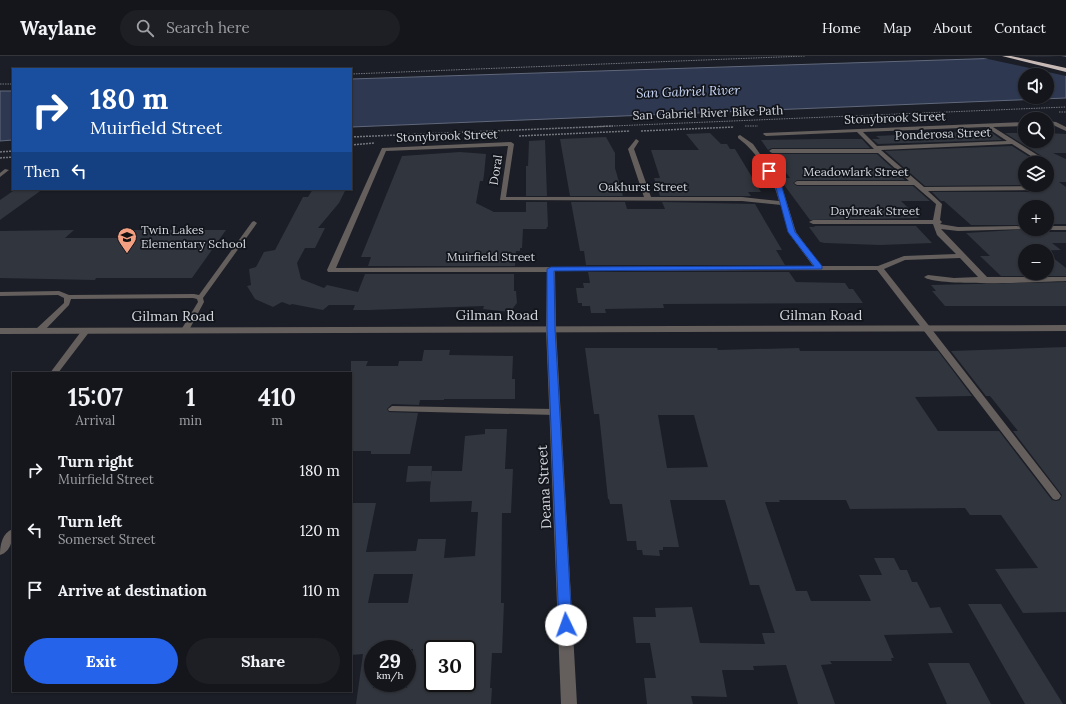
<!DOCTYPE html>
<meta charset="utf-8">
<style>
:root{--surface:#14161c;--page:#1d1f25;--text:#f1f3f6;--muted:#9d9fa3;--line:#33353b;--accent:#2563eb}
body{margin:0;font-family:Lora,serif;background:var(--page);color:var(--text);height:100vh;display:flex;flex-direction:column;font-size:15px;white-space:nowrap}
*{box-sizing:border-box;margin:0}
p{font-size:13px;color:var(--muted)}
.icon{flex:none;width:22px;height:22px;fill:none;stroke:currentColor;stroke-width:2;stroke-linecap:round;stroke-linejoin:round}
.map{position:relative;flex:1;overflow:hidden}
.panel{position:absolute;left:12px;top:316px;width:340px;height:320px;display:flex;flex-direction:column;background:var(--surface);border-radius:0px;box-shadow:0 1px 3px #0004,0 0 0 1px var(--line)}
.panel>*{flex:none}
.hud{position:absolute;left:12px;top:12px;width:340px;height:122px;border-radius:0px;box-shadow:0 1px 3px #0004,0 0 0 1px var(--line);background:#1a4fa0;color:#fff;overflow:hidden}
.controls{position:absolute;left:1018px;top:12px;display:grid;gap:8px}
.controls a{display:grid;place-items:center;width:36px;height:36px;border-radius:50%;background:var(--surface);box-shadow:0 1px 3px #0004,0 0 0 1px var(--line);font-size:20px}
.speed{position:absolute;left:364px;top:584px;display:flex;gap:8px;font-size:20px;font-weight:700;text-align:center}
.speed>*{display:grid;place-content:center;width:52px;height:52px;border-radius:50%;background:var(--surface);box-shadow:0 1px 3px #0004,0 0 0 1px var(--line);line-height:1}
.speed small{font-size:10px;font-weight:400}
.speed .limit{border:2px solid #111;border-radius:6px;background:#fff;color:#111}
.pin{position:absolute;display:grid;place-items:center;width:34px;height:34px;color:#fff;margin:-17px;border-radius:8px;box-shadow:0 2px 6px #0006}
.me{position:absolute;width:44px;margin:-22px;rotate:357deg;stroke-linejoin:round;filter:drop-shadow(0 0 3px #0008)}
.turn{display:flex;align-items:center;gap:14px;height:84px;padding:0 12px;font-size:18px}
.turn .icon{width:52px;height:52px;stroke-width:2.5}
.turn b{display:block;font-size:28px;line-height:34px}
.then{display:flex;align-items:center;height:38px;padding:0 12px;background:#0003;gap:8px;font-size:15px}
.eta{display:flex;justify-content:space-evenly;align-items:center;height:68px;text-align:center}
.eta b{font-size:24px;font-weight:700;line-height:28px}
.button{display:flex;gap:8px;margin-top:auto;padding:8px 12px}
.button a{flex:1;height:46px;border-radius:24px;background:var(--accent);color:#fff;font-size:16px;font-weight:700;line-height:46px;text-align:center}
.button a+a{background:var(--page);color:var(--text)}
ul{padding:0;list-style:none}
li{display:flex;align-items:center;gap:12px;height:60px;padding:0 12px}
li div{flex:1}
li b{display:block;font-size:15px}
li em{font-style:normal}
header{display:flex;align-items:center;gap:24px;box-sizing:border-box;height:56px;padding:0 20px;background:var(--surface);border-bottom:1px solid var(--line)}
header strong{font-size:19px}
nav{display:flex;gap:22px;margin-inline-start:auto;font-size:14px}
.search{width:280px;height:36px;background:var(--page);display:flex;align-items:center;gap:10px;box-sizing:border-box;padding:0 14px;border-radius:22px;color:var(--muted);font-size:15px}
.map>svg:first-child{display:block}
.water{fill:#2e3851;stroke:#60687b;fill-rule:evenodd}
.pier{fill:#1b1e26}
.building{fill:#31353d;fill-rule:evenodd}
.lines{fill:none;stroke-linecap:round;stroke-linejoin:round}
.path-far1{stroke:#73767d;stroke-width:1;stroke-dasharray:1.5 1;stroke-linecap:butt}
.path{stroke:#73767d;stroke-width:1.5;stroke-dasharray:2 1;stroke-linecap:butt}
.service{fill:#645f5d;fill-rule:evenodd}
.minor{fill:#645f5d;fill-rule:evenodd}
.tertiary{fill:#645f5d;fill-rule:evenodd}
.motorway{fill:#c7bab6;fill-rule:evenodd}
.route{fill:#2563eb;stroke:#184099}
.labels{text-anchor:middle;stroke-width:3.5;stroke-linejoin:round;paint-order:stroke}
.far-street-label{font-size:12px;fill:#d4d7dc;stroke:#12151c}
.far-poi-label{font-size:12px;fill:#d4d7dc;stroke:#12151c;text-anchor:start}
.far-water-label{font-size:13px;font-style:italic;fill:#cbd9f8;stroke:#12151c}
.street-label{font-size:14px;fill:#d4d7dc;stroke:#12151c}
</style>
<header>
<strong>Waylane</strong>
<div class="search"><svg class="icon" aria-label="search" viewBox="0 0 24 24"><circle cx="10" cy="10" r="6"/><path d="M15 15l6 6"/></svg>Search here</div>
<nav><a>Home</a><a>Map</a><a>About</a><a>Contact</a></nav>
</header>
<div class="map">
<svg width="1066" height="648" viewBox="0 0 1066 648">
<rect width="100%" height="100%" fill="#1b1e26"/>
<path class="water" d="M 1066,0 L 1066,42 L 351,71 L 351,23 ZM 1025,19 L 1047,19 L 1047,41 L 1025,41 Z
M 0,35 L 13,35 L 13,84 L 0,85 Z"/>
<path class="pier" d="M 1061,0 L 1066,1 L 1066,20 L 979,1 Z"/>
<path class="building" d="M 984,75 L 992,77 L 1002,84 L 878,88 L 872,83 L 880,83 L 876,80 Z
M 710,77 L 721,88 L 727,88 L 730,93 L 735,93 L 761,136 L 748,136 L 751,140 L 660,140 L 654,122 L 660,122 L 651,94 L 699,94 L 686,78 Z
M 1005,77 L 1025,77 L 1025,85 L 1047,85 L 1047,77 L 1066,78 L 1066,97 L 1053,97 L 1066,103 L 1066,126 L 1059,126 L 1066,131 L 1066,168 L 1047,168 L 1047,151 L 1025,151 L 1025,169 L 971,169 L 944,145 L 941,145 L 932,136 L 1042,136 L 1046,133 L 1046,132 L 1043,129 L 1047,129 L 1048,104 Z
M 606,81 L 615,97 L 615,112 L 623,140 L 570,140 L 560,83 Z
M 822,83 L 862,83 L 870,92 L 772,92 L 768,94 L 761,84 Z
M 545,84 L 547,140 L 526,140 L 526,110 L 528,110 L 529,85 Z
M 1012,90 L 1039,107 L 1025,107 L 1025,129 L 925,130 L 885,95 Z
M 460,96 L 486,98 L 484,119 L 483,125 L 480,125 L 476,147 L 494,156 L 526,156 L 526,146 L 547,146 L 548,170 L 546,173 L 523,173 L 522,192 L 520,192 L 520,195 L 516,195 L 515,210 L 368,210 L 371,201 L 361,201 L 402,100 Z
M 772,98 L 877,98 L 905,124 L 797,124 L 793,127 L 797,130 L 913,130 L 930,145 L 901,145 L 919,162 L 810,164 L 779,122 L 790,122 Z
M 16,133 L 43,133 L 0,164 L 0,144 Z
M 313,133 L 346,133 L 339,147 L 318,172 L 325,172 L 315,192 L 305,192 L 297,207 L 301,223 L 324,232 L 327,229 L 358,236 L 365,218 L 514,218 L 514,235 L 516,235 L 517,247 L 510,256 L 483,253 L 484,250 L 369,254 L 353,254 L 355,249 L 329,249 L 323,254 L 292,248 L 290,249 L 282,246 L 273,251 L 255,243 L 247,230 L 251,229 L 249,213 L 256,211 L 264,196 L 275,194 L 303,141 L 308,141 Z
M 571,146 L 625,146 L 627,153 L 665,153 L 662,146 L 755,148 L 782,194 L 776,194 L 785,209 L 586,209 L 584,195 L 580,195 Z
M 814,170 L 916,170 L 932,187 L 880,189 L 825,187 L 820,186 L 809,171 L 815,171 Z
M 1029,173 L 1043,173 L 1044,176 L 1066,176 L 1066,187 L 1052,187 L 1061,194 L 1025,195 L 1025,217 L 1047,217 L 1047,197 L 1066,212 L 1066,220 L 1001,220 L 980,200 L 990,200 L 966,177 Z
M 74,174 L 65,182 L 117,182 L 125,174 L 226,174 L 192,222 L 96,222 L 95,224 L 0,222 L 0,175 Z
M 588,216 L 789,216 L 796,226 L 845,227 L 849,233 L 853,233 L 863,247 L 663,248 L 664,252 L 605,253 L 606,257 L 591,257 L 590,250 L 582,250 L 582,247 L 578,247 L 576,232 L 584,232 L 583,227 L 590,227 Z
M 1066,226 L 1066,250 L 945,250 L 932,235 L 936,235 L 931,229 Z
M 1066,291 L 1066,556 L 1023,557 L 995,513 L 1038,512 L 1001,459 L 970,459 L 965,452 L 850,453 L 846,444 L 779,444 L 780,446 L 765,446 L 796,535 L 807,535 L 811,545 L 871,545 L 859,519 L 882,519 L 874,502 L 894,502 L 900,514 L 907,514 L 912,526 L 917,526 L 930,552 L 940,551 L 953,577 L 884,579 L 894,602 L 891,602 L 892,605 L 830,605 L 832,608 L 821,609 L 835,648 L 798,648 L 786,609 L 753,610 L 754,614 L 722,614 L 727,641 L 691,640 L 693,648 L 647,648 L 644,622 L 656,622 L 650,587 L 636,587 L 633,561 L 656,561 L 655,552 L 692,551 L 700,587 L 765,588 L 762,577 L 775,577 L 759,529 L 750,529 L 725,444 L 670,444 L 679,491 L 663,491 L 663,494 L 659,494 L 660,500 L 643,499 L 642,494 L 637,494 L 636,485 L 627,485 L 622,448 L 610,448 L 609,443 L 608,443 L 599,358 L 594,358 L 585,292 L 717,292 L 718,294 L 799,292 L 800,295 L 938,295 L 972,340 L 915,341 L 938,375 L 999,375 L 1052,444 L 1056,445 L 1060,444 L 1062,439 L 1013,375 L 1018,375 L 990,340 L 986,340 L 951,295 ZM 658,359 L 694,359 L 708,411 L 667,412 Z
M 424,294 L 450,294 L 449,299 L 513,300 L 512,323 L 515,323 L 515,343 L 444,343 L 444,344 L 420,344 L 419,349 L 392,348 L 387,353 L 389,356 L 418,357 L 410,398 L 371,398 L 371,395 L 351,395 L 351,305 L 368,305 L 366,310 L 398,310 L 399,305 L 422,305 Z
M 485,373 L 507,373 L 505,413 L 513,413 L 511,457 L 502,457 L 501,547 L 504,547 L 502,597 L 492,597 L 490,632 L 492,632 L 491,648 L 356,648 L 363,598 L 351,599 L 351,447 L 376,447 L 366,496 L 416,495 L 418,483 L 446,483 L 444,502 L 475,500 L 478,456 L 471,456 L 472,445 L 430,446 L 430,433 L 432,415 L 462,415 L 465,380 L 485,378 ZM 374,518 L 413,518 L 408,547 L 368,547 ZM 373,593 L 413,593 L 407,632 L 373,632 ZM 433,593 L 467,593 L 467,631 L 433,631 Z
M 408,410 L 432,410 L 431,425 L 406,426 Z
M 968,548 L 1001,548 L 1063,648 L 1025,648 Z
M 928,607 L 969,607 L 991,648 L 947,648 Z"/>
<g class="lines">
<path class="path-far1" d="M 351,18 L 805,0
M 0,28 L 13,28
M 1059,56 L 1066,56
M 1031,58 L 1042,57
M 745,70 L 758,70
M 589,71 L 1066,51"/>
<path class="path" d="M 641,75 L 734,71
M 519,80 L 630,75
M 351,81 L 613,70
M 351,89 L 374,87
M 0,96 L 13,95
M 0,102 L 13,101"/>
<path class="service" d="M 5,113 L 9,114 L 0,121 L 0,117 Z
M 254,165 L 257,167 L 203,242 L 204,246 L 188,276 L 182,276 L 181,274 L 198,246 L 197,243 L 193,242 L 71,243 L 69,249 L 42,277 L 39,277 L 35,275 L 36,273 L 64,247 L 64,242 L 58,239 L 0,240 L 0,236 L 59,235 L 69,239 L 194,238 L 199,239 L 252,166 Z
M 924,271 L 930,271 L 1059,437 L 1061,440 L 1059,443 L 1056,444 L 1053,443 L 924,275 L 923,273 Z
M 83,273 L 86,273 L 90,275 L 58,317 L 50,317 Z
M 392,350 L 555,353 L 559,356 L 555,359 L 389,355 L 388,353 Z
M 13,473 C 13,483 11,496 0,499 C 0,489 2,477 13,473 Z"/>
<path class="minor" d="M 1047,65 L 1056,66 L 1066,71 L 1066,75 L 1053,69 L 1047,69 Z
M 1025,66 L 1025,70 L 993,71 L 1047,105 L 1047,107 L 1042,107 L 1012,88 L 881,94 L 924,131 L 1042,130 L 1045,132 L 1042,134 L 928,135 L 942,148 L 940,164 L 942,166 L 940,168 L 958,171 L 1025,170 L 1025,173 L 1028,173 L 958,175 L 941,173 L 987,221 L 1066,221 L 1066,225 C 1044,226 935,231 924,221 L 928,219 L 954,222 L 978,221 L 960,202 L 905,204 L 884,213 L 930,271 L 932,273 L 930,275 L 924,275 L 877,214 L 555,215 L 556,273 L 577,648 L 561,648 L 546,273 L 547,216 L 328,216 L 327,214 L 382,92 L 511,86 L 514,88 L 506,141 L 644,141 L 628,93 L 636,83 L 639,85 L 634,93 L 651,141 L 742,141 L 779,145 C 773,121 758,97 738,82 L 738,80 L 740,79 L 753,88 L 781,128 L 796,176 L 821,210 L 878,210 L 904,200 L 956,198 L 937,179 L 933,168 L 813,168 L 809,166 L 813,164 L 933,164 L 936,148 L 914,129 L 797,129 L 794,127 L 797,125 L 909,125 L 878,97 L 772,97 L 769,95 L 772,93 L 874,93 L 857,76 L 766,80 L 763,78 L 764,77 ZM 986,71 L 1007,85 L 877,90 L 863,76 ZM 508,90 L 500,144 L 742,145 L 781,149 L 788,176 L 813,210 L 336,212 L 386,95 Z
M 1047,170 L 1066,170 L 1066,174 L 1044,174 L 1047,173 Z"/>
<path class="tertiary" d="M 1066,269 L 1066,275 L 0,278 L 0,272 Z"/>
<path class="motorway" d="M 1002,0 L 1011,0 L 1066,12 L 1066,16 Z"/>
</g>
<path class="route" d="M 767,114 L 771,114 L 781,128 L 795,176 L 822,210 L 822,213 L 554,215 L 555,273 L 572,569 L 570,573 L 566,575 L 561,573 L 559,569 L 547,273 L 547,213 L 551,211 L 814,210 L 788,176 L 775,128 Z"/>
<defs>
<symbol id="school-pin" viewBox="-11 -11 22 30"><path d="M0 17L-7.5 6A9.5 9.5 0 1 1 7.5 6Z" fill="#f2a081" stroke="#12151c"/><path d="M0-5L7-2L0 1L-7-2ZM-4 1L0 2.5L4 1V4Q0 6-4 4Z" fill="#111"/></symbol>
</defs>
<g fill-rule="evenodd">
<use href="#school-pin" x="116" y="170" width="22" height="30"/>
</g>
<g class="labels">
<g class="far-street-label">
<text transform="translate(708 57) rotate(-2)" y="4">San Gabriel River Bike Path</text>
<text transform="translate(895 62) rotate(-2)" y="4">Stonybrook Street</text>
<text transform="translate(943 78) rotate(-2)" y="4">Ponderosa Street</text>
<text transform="translate(447 80) rotate(-2)" y="4">Stonybrook Street</text>
<text transform="translate(496 114) rotate(-81)" y="4">Doral</text>
<text x="856" y="120">Meadowlark Street</text>
<text x="643" y="135">Oakhurst Street</text>
<text x="875" y="159">Daybreak Street</text>
<text x="491" y="205">Muirfield Street</text>
</g>
<g class="far-poi-label">
<text x="141" y="178">Twin Lakes<tspan x="141" dy="14">Elementary School</tspan></text>
</g>
<g class="far-water-label">
<text transform="translate(688 35) rotate(-2)" y="5">San Gabriel River</text>
</g>
<g class="street-label">
<text x="497" y="264">Gilman Road</text>
<text x="821" y="264">Gilman Road</text>
<text x="173" y="265">Gilman Road</text>
<text transform="translate(544 431) rotate(-93)" y="5">Deana Street</text>
</g>
</g>
</svg>
<div class="controls">
<a><svg class="icon" aria-label="sound" viewBox="0 0 24 24"><path d="M4 9h4l5-4v14l-5-4H4zM17 9q2 3 0 6"/></svg></a>
<a><svg class="icon" aria-label="search" viewBox="0 0 24 24"><circle cx="10" cy="10" r="6"/><path d="M15 15l6 6"/></svg></a>
<a><svg class="icon" aria-label="layers" viewBox="0 0 24 24"><path d="M12 4l9 5-9 5-9-5zM3 14l9 5 9-5"/></svg></a>
<a>+</a>
<a>−</a>
</div>
<div class="speed"><div>29<small>km/h</small></div><div class="limit">30</div></div>
<div class="pin" style="left:769px;top:115px;background:#d93025"><svg class="icon" aria-label="arrive" viewBox="0 0 24 24"><path d="M6 21V4h12l-3 4 3 4H6"/></svg></div>
<svg class="me" style="left:566px;top:569px" viewBox="-20 -20 40 40"><circle r="19" fill="#fff"/><path d="M0-13L10 11 0 6-10 11z" fill="#2563eb"/></svg>
<div class="hud">
<div class="turn"><svg class="icon" aria-label="right" viewBox="0 0 24 24"><path d="M7 20v-9h11M14 6l5 5-5 5"/></svg><div><b>180 m</b>Muirfield Street</div></div>
<div class="then">Then<svg class="icon" aria-label="left" viewBox="0 0 24 24"><path d="M17 20v-9H6M10 6l-5 5 5 5"/></svg></div>
</div>
<section class="panel">
<div class="eta">
<div><b>15:07</b><p>Arrival</p></div>
<div><b>1</b><p>min</p></div>
<div><b>410</b><p>m</p></div>
</div>
<ul>
<li><svg class="icon" aria-label="right" viewBox="0 0 24 24"><path d="M7 20v-9h11M14 6l5 5-5 5"/></svg><div><b>Turn right</b><p>Muirfield Street</p></div><em>180 m</em></li>
<li><svg class="icon" aria-label="left" viewBox="0 0 24 24"><path d="M17 20v-9H6M10 6l-5 5 5 5"/></svg><div><b>Turn left</b><p>Somerset Street</p></div><em>120 m</em></li>
<li><svg class="icon" aria-label="arrive" viewBox="0 0 24 24"><path d="M6 21V4h12l-3 4 3 4H6"/></svg><div><b>Arrive at destination</b></div><em>110 m</em></li>
</ul>
<div class="button"><a>Exit</a><a>Share</a></div>
</section>
</div>
